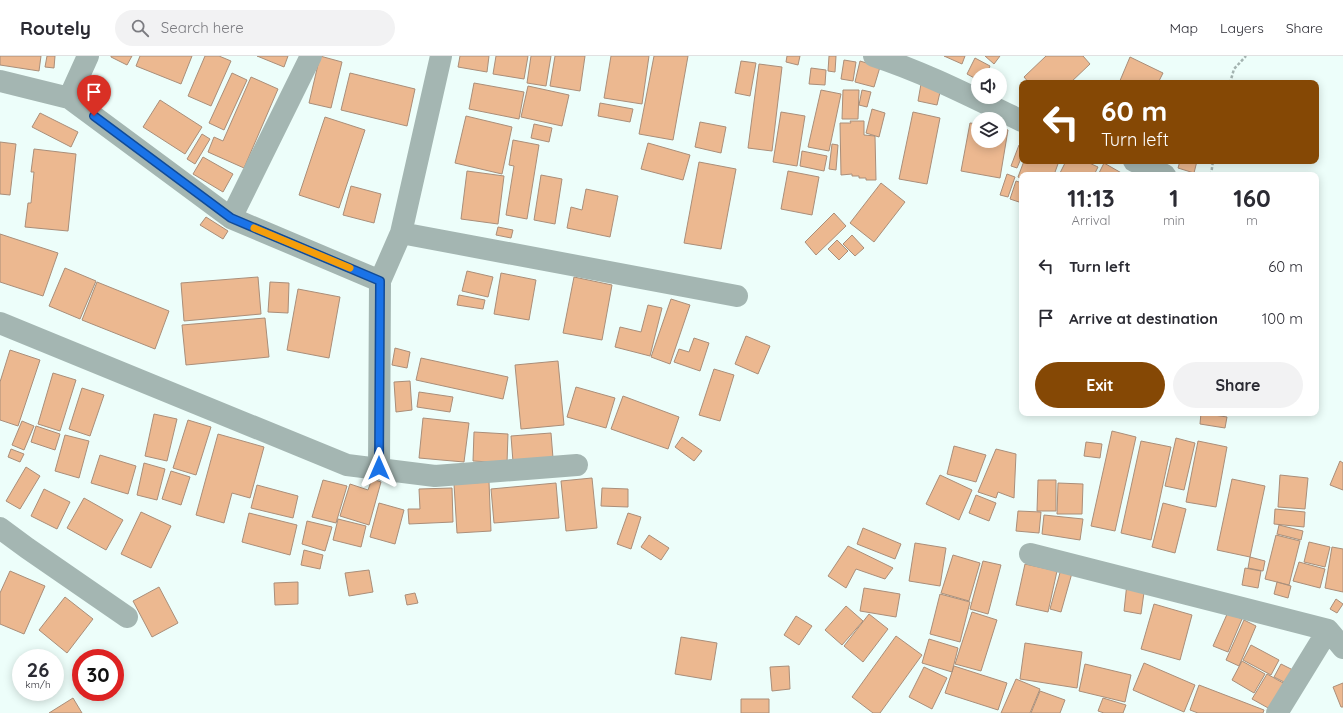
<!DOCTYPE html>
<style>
:root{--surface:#fff;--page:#f2f2f3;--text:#2b2b33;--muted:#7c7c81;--line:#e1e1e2;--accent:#854805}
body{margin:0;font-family:Quicksand,sans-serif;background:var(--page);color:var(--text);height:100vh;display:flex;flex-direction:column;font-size:15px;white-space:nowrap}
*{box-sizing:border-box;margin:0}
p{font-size:13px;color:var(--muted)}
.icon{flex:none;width:22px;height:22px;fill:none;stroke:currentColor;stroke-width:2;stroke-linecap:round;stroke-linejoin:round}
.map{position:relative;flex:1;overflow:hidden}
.details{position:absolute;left:1019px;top:116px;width:300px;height:244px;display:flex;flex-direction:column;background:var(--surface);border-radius:8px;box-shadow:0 2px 10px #0003}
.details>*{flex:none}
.banner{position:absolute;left:1019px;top:24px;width:300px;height:84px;border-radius:8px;box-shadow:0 2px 10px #0003;background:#854805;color:#fff;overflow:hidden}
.tools{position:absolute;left:971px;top:12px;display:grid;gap:8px}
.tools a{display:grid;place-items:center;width:36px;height:36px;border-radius:50%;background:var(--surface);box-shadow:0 2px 10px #0003;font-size:20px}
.speed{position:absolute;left:12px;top:593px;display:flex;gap:8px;font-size:20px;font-weight:700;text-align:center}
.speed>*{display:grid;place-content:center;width:52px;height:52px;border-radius:50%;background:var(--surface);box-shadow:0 2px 10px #0003;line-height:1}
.speed small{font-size:10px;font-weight:400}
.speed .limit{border:6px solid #d22;background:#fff;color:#111}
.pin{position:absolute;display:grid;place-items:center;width:34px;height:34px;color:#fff;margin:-41px -17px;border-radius:50% 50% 50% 0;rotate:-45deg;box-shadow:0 0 4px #0007}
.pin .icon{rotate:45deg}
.me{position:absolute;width:44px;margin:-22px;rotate:0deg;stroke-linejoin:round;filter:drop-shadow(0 0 3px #0008)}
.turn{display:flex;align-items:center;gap:14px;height:84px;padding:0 16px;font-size:18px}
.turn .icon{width:52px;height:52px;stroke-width:2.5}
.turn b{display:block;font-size:28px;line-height:34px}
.eta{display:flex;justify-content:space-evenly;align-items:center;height:68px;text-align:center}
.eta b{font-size:24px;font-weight:700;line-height:28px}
.button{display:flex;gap:8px;margin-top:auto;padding:8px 16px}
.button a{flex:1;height:46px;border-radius:24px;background:var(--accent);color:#fff;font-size:16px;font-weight:700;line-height:46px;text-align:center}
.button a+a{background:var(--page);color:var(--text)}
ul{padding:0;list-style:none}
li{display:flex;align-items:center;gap:12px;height:52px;padding:0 16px}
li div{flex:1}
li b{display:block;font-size:15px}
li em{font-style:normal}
header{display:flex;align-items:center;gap:24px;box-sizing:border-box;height:56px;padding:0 20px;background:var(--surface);border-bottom:1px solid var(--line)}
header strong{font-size:19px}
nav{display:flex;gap:22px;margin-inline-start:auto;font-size:14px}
.search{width:280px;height:36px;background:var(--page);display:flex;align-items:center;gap:10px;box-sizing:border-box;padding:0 14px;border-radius:22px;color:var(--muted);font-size:15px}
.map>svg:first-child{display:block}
.building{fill:#ecb890;stroke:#aa8e79}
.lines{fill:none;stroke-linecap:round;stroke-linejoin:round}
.path{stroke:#a3b3b0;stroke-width:2.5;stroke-dasharray:3 2;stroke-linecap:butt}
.minor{stroke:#a4b6b2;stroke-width:22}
.route-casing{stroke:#114b97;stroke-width:10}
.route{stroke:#1a73e8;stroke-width:7}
.slow{stroke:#f59e0b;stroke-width:7}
</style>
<header>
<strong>Routely</strong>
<div class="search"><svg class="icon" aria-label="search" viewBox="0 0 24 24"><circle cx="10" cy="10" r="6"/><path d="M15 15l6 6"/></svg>Search here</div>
<nav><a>Map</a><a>Layers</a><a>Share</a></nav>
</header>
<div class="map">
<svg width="1343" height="657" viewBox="0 0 1343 657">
<rect width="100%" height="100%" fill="#edfefa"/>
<path class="building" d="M 0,0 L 41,0 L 39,15 L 0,9 Z
M 47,0 L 55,0 L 54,12 L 45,11 Z
M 111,0 L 132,0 L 127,9 L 111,1 Z
M 140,0 L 192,0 L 181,28 L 136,10 Z
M 205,0 L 219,0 L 231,5 L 211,50 L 188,40 Z
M 257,0 L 288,0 L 284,11 Z
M 320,0 L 342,6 L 331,52 L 309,47 Z
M 460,0 L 489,0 L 487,16 L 458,11 Z
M 496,0 L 528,0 L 524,23 L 493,18 Z
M 531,0 L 551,0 L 546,30 L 527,27 Z
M 555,0 L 585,0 L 580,35 L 550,30 Z
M 611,0 L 649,0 L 642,48 L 604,42 Z
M 654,0 L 688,0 L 673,84 L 639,78 Z
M 787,0 L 800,0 L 798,9 L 786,6 Z
M 829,0 L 836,0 L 835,16 L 828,15 Z
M 944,0 L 965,0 L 962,8 Z
M 985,0 L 1000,0 L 994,8 Z
M 1046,0 L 1083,0 L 1090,8 L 1070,27 L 1029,27 L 1024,21 Z
M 1130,1 L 1163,17 L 1158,27 L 1119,27 Z
M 975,2 L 990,10 L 986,19 L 978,19 L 978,24 L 967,18 Z
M 844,4 L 856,6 L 853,25 L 841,23 Z
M 741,5 L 756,7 L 750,40 L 735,37 Z
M 860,5 L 880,11 L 874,31 L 855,26 Z
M 759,8 L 782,11 L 772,95 L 748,92 Z
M 811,12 L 826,14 L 825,29 L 809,28 Z
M 232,17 L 247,24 L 224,74 L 209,67 Z
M 350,17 L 415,33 L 407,70 L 341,54 Z
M 251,21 L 278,33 L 244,112 L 208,96 L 214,81 L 223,85 Z
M 474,27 L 524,36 L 519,63 L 469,53 Z
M 921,28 L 941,32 L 937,49 L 918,45 Z
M 528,30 L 569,39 L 562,70 L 521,61 Z
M 821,34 L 841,38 L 829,95 L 808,91 Z
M 843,34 L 859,34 L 858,63 L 842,63 Z
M 862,34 L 871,36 L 867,51 L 859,49 Z
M 160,44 L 202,71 L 185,98 L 143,71 Z
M 600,47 L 633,53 L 630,66 L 598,60 Z
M 872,53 L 885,57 L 879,81 L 866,77 Z
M 781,56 L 805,60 L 797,110 L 773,106 Z
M 913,56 L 940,62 L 927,128 L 899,123 Z
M 40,57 L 78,76 L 71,91 L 32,71 Z
M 466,60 L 512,71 L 502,118 L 455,107 Z
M 325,61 L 365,74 L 339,152 L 299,139 Z
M 850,65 L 864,65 L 864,79 L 875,80 L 876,124 L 866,124 L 866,122 L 859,122 L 859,120 L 852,120 L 852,118 L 841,119 L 840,67 L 851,67 Z
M 700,66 L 726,71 L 721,97 L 695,91 Z
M 970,67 L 978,68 L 978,85 L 1000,85 L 1000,72 L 1008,74 L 1000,122 L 961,115 Z
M 534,68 L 552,72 L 549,86 L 531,82 Z
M 202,78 L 210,83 L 195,108 L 187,103 Z
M 513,84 L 539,89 L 527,163 L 506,159 L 514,110 L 509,109 Z
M 0,86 L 16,88 L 10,139 L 0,138 Z
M 648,87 L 690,99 L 683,124 L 641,113 Z
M 832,88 L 838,89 L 836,114 L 829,113 Z
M 1019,89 L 1022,91 L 1022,100 L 1017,112 L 1011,110 Z
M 34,93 L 76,98 L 68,175 L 25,171 L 28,147 L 31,147 L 34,116 L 31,116 Z
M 802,95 L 827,100 L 824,115 L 800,110 Z
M 203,101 L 233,118 L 223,136 L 193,118 Z
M 1024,105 L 1059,105 L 1054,119 L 1022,119 L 1022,123 L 1018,121 Z
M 1066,105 L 1085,105 L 1098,111 L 1094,119 L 1059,119 Z
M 1180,105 L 1197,105 L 1194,117 L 1178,112 Z
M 699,106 L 736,113 L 721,193 L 684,187 Z
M 1104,107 L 1125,119 L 1098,119 Z
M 467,115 L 504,120 L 498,168 L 461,163 Z
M 788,115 L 819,121 L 812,159 L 781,153 Z
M 1007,118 L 1015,121 L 1008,141 L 1000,139 Z
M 541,119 L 562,123 L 555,168 L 534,164 Z
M 1016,125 L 1022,127 L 1022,147 L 1010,143 Z
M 881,127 L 905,146 L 874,186 L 850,167 Z
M 351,130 L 381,138 L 374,167 L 343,159 Z
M 586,133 L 618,140 L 610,181 L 567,172 L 571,151 L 582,154 Z
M 834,157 L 846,170 L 816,199 L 805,186 Z
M 206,161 L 228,175 L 223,183 L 200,169 Z
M 498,171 L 513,174 L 511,182 L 496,179 Z
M 0,178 L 58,197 L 43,240 L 0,226 Z
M 852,179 L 864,192 L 855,200 L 843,188 Z
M 837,184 L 848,195 L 839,204 L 828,193 Z
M 65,212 L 96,225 L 80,263 L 49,250 Z
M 467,215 L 493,221 L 488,241 L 462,235 Z
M 501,217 L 536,224 L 529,264 L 494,258 Z
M 258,221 L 261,258 L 184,265 L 181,227 Z
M 574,221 L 612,229 L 602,284 L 563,277 Z
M 97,226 L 169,255 L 155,293 L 82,264 Z
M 270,226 L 289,227 L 288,257 L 268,256 Z
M 298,233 L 340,241 L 329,302 L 287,294 Z
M 459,239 L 485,244 L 483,253 L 457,249 Z
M 671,243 L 690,249 L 670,308 L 651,301 Z
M 648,249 L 662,252 L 650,300 L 615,291 L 620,271 L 641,276 Z
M 265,262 L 269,301 L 186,309 L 182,269 Z
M 746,280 L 770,290 L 758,318 L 735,308 Z
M 694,282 L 709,287 L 700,315 L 674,306 L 679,293 L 689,296 Z
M 395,292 L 410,296 L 407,312 L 392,309 Z
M 10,294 L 40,304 L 18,370 L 0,364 L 0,326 Z
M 421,302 L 508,321 L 503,343 L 416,324 Z
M 558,305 L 564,369 L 521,373 L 515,309 Z
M 714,313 L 734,319 L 720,365 L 699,359 Z
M 53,317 L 76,324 L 60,375 L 38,368 Z
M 410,325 L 412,354 L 396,356 L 394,326 Z
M 576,331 L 615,342 L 606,372 L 567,361 Z
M 82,332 L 104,339 L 90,380 L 69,373 Z
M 419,336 L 453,341 L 450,356 L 417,351 Z
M 623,340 L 679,361 L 668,393 L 611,373 Z
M 1201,357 L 1227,361 L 1225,372 L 1200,368 Z
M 154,358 L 177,363 L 167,405 L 145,400 Z
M 423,362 L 469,367 L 464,406 L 419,402 Z
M 188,364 L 211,371 L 196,419 L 173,412 Z
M 22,365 L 34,370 L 24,394 L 12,389 Z
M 36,370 L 60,378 L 55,394 L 31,386 Z
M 1112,375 L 1136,381 L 1115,475 L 1091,470 Z
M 474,376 L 508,378 L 507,407 L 473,405 Z
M 551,377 L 553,402 L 513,406 L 511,380 Z
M 218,378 L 264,391 L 250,442 L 232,437 L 224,467 L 196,459 Z
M 65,379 L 89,385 L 79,422 L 55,415 Z
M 682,381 L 702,395 L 694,405 L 675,391 Z
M 1176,382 L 1195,387 L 1184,434 L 1165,430 Z
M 1141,385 L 1171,391 L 1151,484 L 1121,477 Z
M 1198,385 L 1227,391 L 1216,451 L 1186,446 Z
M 1086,386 L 1102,388 L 1100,402 L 1084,400 Z
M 954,390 L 986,399 L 976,426 L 947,418 Z
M 11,393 L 24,398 L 20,406 L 8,401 Z
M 996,393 L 1016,398 L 1014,442 L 998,436 L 996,442 L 978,436 Z
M 100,399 L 136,410 L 128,438 L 91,427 Z
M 1340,405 L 1343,407 L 1343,434 L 1330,429 Z
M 144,407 L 165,413 L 157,444 L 137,439 Z
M 26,411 L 40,420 L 20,453 L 6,445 Z
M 171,415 L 190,421 L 181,449 L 162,443 Z
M 940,419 L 972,434 L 959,464 L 926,448 Z
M 1280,419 L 1308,422 L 1305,453 L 1278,451 Z
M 592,422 L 597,472 L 566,475 L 561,425 Z
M 372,423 L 381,426 L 369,469 L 340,460 L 350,428 L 368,434 Z
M 1232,423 L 1265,430 L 1250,501 L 1217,494 Z
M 323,424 L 347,430 L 336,467 L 312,461 Z
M 1038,424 L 1056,424 L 1056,455 L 1037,455 Z
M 489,426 L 491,475 L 457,477 L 454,428 Z
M 556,427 L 559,462 L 494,467 L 491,433 Z
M 1058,427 L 1083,428 L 1082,458 L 1057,458 Z
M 257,429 L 298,440 L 293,462 L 251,452 Z
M 452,432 L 453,466 L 409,468 L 408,453 L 420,453 L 419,433 Z
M 602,432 L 628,433 L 628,451 L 601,450 Z
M 44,433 L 70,446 L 57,473 L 31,460 Z
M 976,439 L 996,447 L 989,465 L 969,457 Z
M 84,442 L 123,464 L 106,494 L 67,472 Z
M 379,447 L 404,454 L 395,488 L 370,481 Z
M 1163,447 L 1186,453 L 1175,497 L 1152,491 Z
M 1275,453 L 1305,456 L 1304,471 L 1274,468 Z
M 1018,455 L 1041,456 L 1039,477 L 1016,475 Z
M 141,456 L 171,470 L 151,512 L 121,498 Z
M 249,457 L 297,469 L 290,499 L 242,486 Z
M 628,457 L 641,461 L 631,493 L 617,488 Z
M 1044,459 L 1083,463 L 1080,484 L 1042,478 Z
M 338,463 L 366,470 L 361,491 L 333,484 Z
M 307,465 L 332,471 L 325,495 L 302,488 Z
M 1279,469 L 1303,475 L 1301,484 L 1277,478 Z
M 863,472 L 901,488 L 895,503 L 857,488 Z
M 649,479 L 669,492 L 661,504 L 641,491 Z
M 1276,479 L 1300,485 L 1289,529 L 1265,523 Z
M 1309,486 L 1330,491 L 1325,511 L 1304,506 Z
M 915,487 L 946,492 L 940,530 L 909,525 Z
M 848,490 L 893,512 L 885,523 L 856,513 L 846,532 L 828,520 Z
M 1332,491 L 1343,493 L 1343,536 L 1325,532 Z
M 304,494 L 323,499 L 320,513 L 301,509 Z
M 953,499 L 980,507 L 969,545 L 941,537 Z
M 1250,501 L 1265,505 L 1263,515 L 1248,512 Z
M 983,505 L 1001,509 L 988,558 L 970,553 Z
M 1299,506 L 1325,513 L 1320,532 L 1293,525 Z
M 1025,508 L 1057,515 L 1048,556 L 1016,549 Z
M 1245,512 L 1261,515 L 1258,532 L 1242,529 Z
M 1061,513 L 1072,517 L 1061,556 L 1050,553 Z
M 369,514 L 373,536 L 349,540 L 345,517 Z
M 10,515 L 45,530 L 24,578 L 0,568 L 0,537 Z
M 298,526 L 298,548 L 275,549 L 274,527 Z
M 1277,526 L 1291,530 L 1288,542 L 1274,538 Z
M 1127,527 L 1145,529 L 1141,558 L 1124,555 Z
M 159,531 L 178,567 L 152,581 L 133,545 Z
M 864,532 L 900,538 L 896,561 L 860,555 Z
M 415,537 L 418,547 L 407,549 L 405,539 Z
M 940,538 L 970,546 L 960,586 L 930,578 Z
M 65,541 L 93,563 L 67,597 L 39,574 Z
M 1336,543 L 1343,548 L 1337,557 L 1330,553 Z
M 1154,548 L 1192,559 L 1180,604 L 1141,593 Z
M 846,550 L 863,565 L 842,589 L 825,574 Z
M 972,556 L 997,564 L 981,615 L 955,608 Z
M 1228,556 L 1242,563 L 1228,596 L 1213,590 Z
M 869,558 L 888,573 L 863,606 L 844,590 Z
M 796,560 L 812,570 L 799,589 L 784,579 Z
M 1244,564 L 1256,570 L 1239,610 L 1226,604 Z
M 896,580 L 922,599 L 880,657 L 873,657 L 852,641 Z
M 681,581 L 717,587 L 711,624 L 675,618 Z
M 929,583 L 958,592 L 952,616 L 922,607 Z
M 1025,587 L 1082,596 L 1077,632 L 1020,623 Z
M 1251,589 L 1279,604 L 1271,619 L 1243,604 Z
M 1242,605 L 1265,618 L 1254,637 L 1232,624 Z
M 1144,607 L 1195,629 L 1184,656 L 1133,634 Z
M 1085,608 L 1131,619 L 1125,646 L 1079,635 Z
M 1281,608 L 1297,616 L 1290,629 L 1274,621 Z
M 789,610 L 790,633 L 772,635 L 770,611 Z
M 954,610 L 1007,627 L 998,654 L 945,637 Z
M 924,611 L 947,622 L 932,653 L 909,641 Z
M 1267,618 L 1285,628 L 1270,653 L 1252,643 Z
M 1016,623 L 1040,633 L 1030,657 L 1001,657 Z
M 1343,627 L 1343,651 L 1341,651 L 1333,631 Z
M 1199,629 L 1264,654 L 1263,657 L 1198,657 L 1190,654 Z
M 1040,635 L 1065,644 L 1060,657 L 1031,657 Z
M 73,642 L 82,657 L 49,657 Z
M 1103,642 L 1126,649 L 1123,657 L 1104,657 L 1098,655 Z
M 741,643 L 769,643 L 769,657 L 741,657 Z"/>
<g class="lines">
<path class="path" d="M 1230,27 L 1234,13 L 1246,0
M 1211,119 L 1213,105"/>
<path class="minor" d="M 874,0 C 926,17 974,42 1022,65
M 0,25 L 69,42 L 231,162 L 380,225
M 69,42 L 88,0
M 1134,105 L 1165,119
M 231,162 L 311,0
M 401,177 L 737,240
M 0,267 L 347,409 L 435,420 L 577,409
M 379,412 L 380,225 L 401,177 L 441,0
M 0,472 L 27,492 L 127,561
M 1030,498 L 1328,574 L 1343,592
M 1277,657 L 1328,574"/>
</g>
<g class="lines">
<defs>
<path id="route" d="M 94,60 L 231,162 L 380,225 L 379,412"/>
</defs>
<use href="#route" class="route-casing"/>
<use href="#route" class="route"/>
<path class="slow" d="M 254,172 L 350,212"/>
</g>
</svg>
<div class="tools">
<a><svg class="icon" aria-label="sound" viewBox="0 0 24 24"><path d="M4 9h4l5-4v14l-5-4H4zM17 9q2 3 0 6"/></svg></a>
<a><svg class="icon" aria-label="layers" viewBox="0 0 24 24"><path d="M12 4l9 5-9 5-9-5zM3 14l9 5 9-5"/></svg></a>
</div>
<div class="speed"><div>26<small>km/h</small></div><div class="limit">30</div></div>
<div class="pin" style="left:94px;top:60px;background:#d93025"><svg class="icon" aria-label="arrive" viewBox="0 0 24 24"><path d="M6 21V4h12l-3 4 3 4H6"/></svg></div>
<svg class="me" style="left:379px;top:412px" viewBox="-20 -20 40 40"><path d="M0-17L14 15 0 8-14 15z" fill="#1a73e8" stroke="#fff" stroke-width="4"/></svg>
<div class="banner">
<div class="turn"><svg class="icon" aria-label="left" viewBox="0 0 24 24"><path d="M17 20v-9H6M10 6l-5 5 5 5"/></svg><div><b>60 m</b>Turn left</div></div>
</div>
<section class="details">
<div class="eta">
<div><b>11:13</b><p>Arrival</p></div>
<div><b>1</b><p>min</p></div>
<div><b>160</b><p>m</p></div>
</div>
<ul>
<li><svg class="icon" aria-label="left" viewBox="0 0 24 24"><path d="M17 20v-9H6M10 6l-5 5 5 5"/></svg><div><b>Turn left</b></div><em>60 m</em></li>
<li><svg class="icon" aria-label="arrive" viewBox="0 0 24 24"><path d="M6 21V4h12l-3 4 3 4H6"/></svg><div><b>Arrive at destination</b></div><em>100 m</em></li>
</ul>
<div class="button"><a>Exit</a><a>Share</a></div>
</section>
</div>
